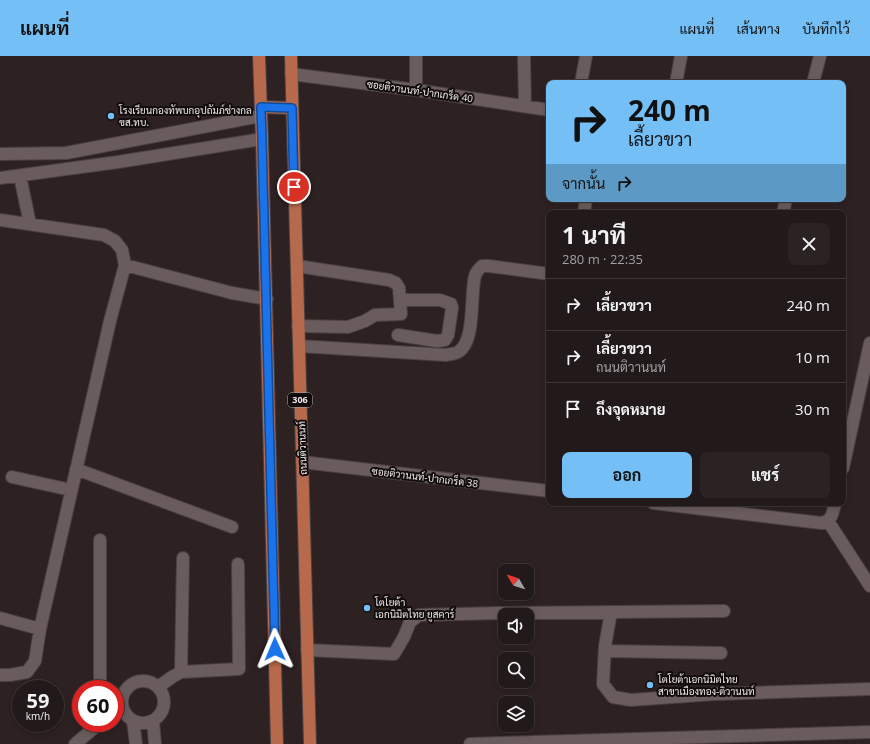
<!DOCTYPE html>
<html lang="th">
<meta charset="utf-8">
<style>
:root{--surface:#22191a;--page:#2a2223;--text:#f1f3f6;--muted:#a2a0a2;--line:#3f3839;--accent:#74c0f6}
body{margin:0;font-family:"Open Sans",Sarabun,sans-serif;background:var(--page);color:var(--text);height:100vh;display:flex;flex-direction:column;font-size:15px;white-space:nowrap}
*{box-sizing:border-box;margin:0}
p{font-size:13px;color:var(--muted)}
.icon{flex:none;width:22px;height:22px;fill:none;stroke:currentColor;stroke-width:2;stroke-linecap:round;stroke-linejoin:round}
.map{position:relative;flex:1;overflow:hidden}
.sheet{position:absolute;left:546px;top:154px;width:300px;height:296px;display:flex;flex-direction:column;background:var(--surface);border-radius:8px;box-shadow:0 2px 6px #0003,0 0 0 1px var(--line)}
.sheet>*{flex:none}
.guide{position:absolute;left:546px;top:24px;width:300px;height:122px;border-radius:8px;box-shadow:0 2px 6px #0003,0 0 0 1px var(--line);background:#74c0f6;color:#111;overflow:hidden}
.needle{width:26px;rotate:309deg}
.fabs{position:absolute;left:498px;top:508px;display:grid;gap:8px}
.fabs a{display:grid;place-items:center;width:36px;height:36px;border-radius:8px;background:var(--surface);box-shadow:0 2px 6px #0003,0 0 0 1px var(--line);font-size:20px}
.speed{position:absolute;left:12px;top:624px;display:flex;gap:8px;font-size:20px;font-weight:700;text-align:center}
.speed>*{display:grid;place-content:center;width:52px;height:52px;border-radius:50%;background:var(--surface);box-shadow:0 2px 6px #0003,0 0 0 1px var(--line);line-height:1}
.speed small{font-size:10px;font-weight:400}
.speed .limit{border:6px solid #d22;background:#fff;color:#111}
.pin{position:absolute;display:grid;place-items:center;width:34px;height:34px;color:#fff;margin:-17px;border:2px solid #fff;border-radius:50%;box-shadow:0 1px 4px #0007}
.me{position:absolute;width:44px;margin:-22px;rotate:359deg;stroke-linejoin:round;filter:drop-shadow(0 0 3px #0008)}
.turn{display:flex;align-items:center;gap:14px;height:84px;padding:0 16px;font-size:18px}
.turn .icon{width:52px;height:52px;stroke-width:2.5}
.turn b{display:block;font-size:28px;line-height:34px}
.then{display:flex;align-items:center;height:38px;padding:0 16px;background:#0003;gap:8px;font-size:15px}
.round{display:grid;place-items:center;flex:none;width:42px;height:42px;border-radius:8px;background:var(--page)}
.headline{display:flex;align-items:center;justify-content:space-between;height:68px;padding:0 16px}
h1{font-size:24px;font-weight:700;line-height:30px}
.button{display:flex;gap:8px;margin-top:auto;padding:8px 16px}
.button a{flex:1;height:46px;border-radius:8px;background:var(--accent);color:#111;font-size:16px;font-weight:700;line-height:46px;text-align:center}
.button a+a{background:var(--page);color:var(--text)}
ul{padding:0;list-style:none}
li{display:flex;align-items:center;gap:12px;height:52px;padding:0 16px;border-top:1px solid var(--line)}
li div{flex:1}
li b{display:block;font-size:15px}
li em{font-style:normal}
header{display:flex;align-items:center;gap:24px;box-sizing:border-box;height:56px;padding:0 20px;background:var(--accent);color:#111}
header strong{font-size:19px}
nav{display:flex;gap:22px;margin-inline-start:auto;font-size:14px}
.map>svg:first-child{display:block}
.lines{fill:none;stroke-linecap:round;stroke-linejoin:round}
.minor-casing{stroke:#4a4041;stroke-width:14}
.major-casing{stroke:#4a4041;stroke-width:14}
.minor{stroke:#6a5c5c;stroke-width:12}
.major{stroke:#b7694c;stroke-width:12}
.route-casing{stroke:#114b97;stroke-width:10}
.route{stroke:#1a73e8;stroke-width:7}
.poi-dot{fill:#74c0f6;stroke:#120d0d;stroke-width:1.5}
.labels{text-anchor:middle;stroke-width:4;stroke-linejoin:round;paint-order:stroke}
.shield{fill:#120d0d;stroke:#ada6a6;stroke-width:1}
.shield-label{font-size:9px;font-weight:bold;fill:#f0e7e8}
.street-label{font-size:10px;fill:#f0e7e8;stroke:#120d0d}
.poi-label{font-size:10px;fill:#f0e7e8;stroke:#120d0d;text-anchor:start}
</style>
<header>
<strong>แผนที่</strong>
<nav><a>แผนที่</a><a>เส้นทาง</a><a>บันทึกไว้</a></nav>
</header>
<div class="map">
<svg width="870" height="688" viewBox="0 0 870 688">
<rect width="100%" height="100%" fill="#2d2122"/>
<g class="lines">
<defs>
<path id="minor" d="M 416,0 L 416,34
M 524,0 L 525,50
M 291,18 L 416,34 L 549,54
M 581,27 L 586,0
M 676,27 L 681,0
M 813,27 L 820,0
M 0,98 L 66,97 L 261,60
M 20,120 L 30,168
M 0,122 L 118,106 L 262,83
M 584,157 L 586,143
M 783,157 L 786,143
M 0,164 L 104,179 L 115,185 L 122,194 L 125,209 L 110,265 L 40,573 L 35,605 L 27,616 L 10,619 L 0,619
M 125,209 L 232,237 L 267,243
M 297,210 L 389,224 L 396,227 L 399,232 L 401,258 L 375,259 L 365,265 L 348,271 L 298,270
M 398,279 L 437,285 L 445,284 L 448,279 L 452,252 L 451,248 L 440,244 L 400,244
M 299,290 L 446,299 C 450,298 455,298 458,296 C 476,286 470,238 475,220 C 476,216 479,213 482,210 L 489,210 L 549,218
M 302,406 L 549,435
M 843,412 L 870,287
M 76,413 L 232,471
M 12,421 L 71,434
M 653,447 L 821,467 C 832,466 833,456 835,447
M 828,465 L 870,530
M 611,556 L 605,590 L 603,628 L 613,641 L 631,644 L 715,638 L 870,633
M 0,562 L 40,573
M 307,594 L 394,598 L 404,581 L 410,566 L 419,559 L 500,557 L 724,555
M 605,595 L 721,597
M 181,616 L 183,502
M122 646a21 21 0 1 1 42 0a21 21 0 1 1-42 0Z
M 158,631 L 172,621 L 181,616 L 239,613 L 238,508
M 100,633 L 100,484
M 133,665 L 136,688
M 153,665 L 155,688
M 75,688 L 100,667
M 470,688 L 870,676"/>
<path id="major" d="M 259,0 L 262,83 L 277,688
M 291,0 L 310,688
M 261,51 L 292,52"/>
</defs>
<use href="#minor" class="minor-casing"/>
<use href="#major" class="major-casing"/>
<use href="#minor" class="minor"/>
<use href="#major" class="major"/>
</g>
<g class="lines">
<defs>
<path id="route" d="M 275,593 L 262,83 L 261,51 L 292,52 L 294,131"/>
</defs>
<use href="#route" class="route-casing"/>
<use href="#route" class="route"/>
</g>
<g class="poi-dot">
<circle cx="111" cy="60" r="4"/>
<circle cx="367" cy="552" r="4"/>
<circle cx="650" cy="629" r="4"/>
</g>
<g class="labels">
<rect class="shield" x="288" y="337" width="24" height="14" rx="3"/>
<g class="shield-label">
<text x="300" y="347">306</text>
</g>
<g class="street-label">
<text transform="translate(420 35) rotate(8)" y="4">ซอยติวานนท์-ปากเกร็ด 40</text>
<text transform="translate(302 392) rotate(-92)" y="4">ถนนติวานนท์</text>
<text transform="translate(425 421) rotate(7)" y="4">ซอยติวานนท์-ปากเกร็ด 38</text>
</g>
<g class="poi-label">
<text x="119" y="58">โรงเรียนกองทัพบกอุปถัมภ์ช่างกล<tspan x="119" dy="12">ขส.ทบ.</tspan></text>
<text x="375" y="550">โตโยต้า<tspan x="375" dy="12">เอกนิมิตไทย ยูสคาร์</tspan></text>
<text x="658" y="627">โตโยต้าเอกนิมิตไทย<tspan x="658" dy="12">สาขาเมืองทอง-ติวานนท์</tspan></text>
</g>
</g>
</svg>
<div class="fabs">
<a><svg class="needle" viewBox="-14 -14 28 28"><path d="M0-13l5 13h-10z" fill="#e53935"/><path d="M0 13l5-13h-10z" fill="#a2a0a2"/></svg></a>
<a><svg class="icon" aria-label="sound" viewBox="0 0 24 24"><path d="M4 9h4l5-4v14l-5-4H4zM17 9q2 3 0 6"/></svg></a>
<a><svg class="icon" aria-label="search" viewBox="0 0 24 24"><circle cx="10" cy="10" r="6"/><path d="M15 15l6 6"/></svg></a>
<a><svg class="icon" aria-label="layers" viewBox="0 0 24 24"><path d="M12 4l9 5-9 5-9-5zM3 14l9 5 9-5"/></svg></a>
</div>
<div class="speed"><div>59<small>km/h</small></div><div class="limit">60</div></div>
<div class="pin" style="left:294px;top:131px;background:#d93025"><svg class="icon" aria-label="arrive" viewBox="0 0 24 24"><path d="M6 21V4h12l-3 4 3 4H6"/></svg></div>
<svg class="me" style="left:275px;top:593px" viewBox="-20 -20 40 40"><path d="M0-17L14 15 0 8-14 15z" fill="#1a73e8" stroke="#fff" stroke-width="4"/></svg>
<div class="guide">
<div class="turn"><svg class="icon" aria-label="right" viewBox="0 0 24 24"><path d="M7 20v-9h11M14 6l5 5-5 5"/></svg><div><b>240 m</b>เลี้ยวขวา</div></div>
<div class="then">จากนั้น<svg class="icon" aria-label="right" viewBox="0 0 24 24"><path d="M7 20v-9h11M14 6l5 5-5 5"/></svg></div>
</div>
<section class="sheet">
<div class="headline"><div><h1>1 นาที</h1><p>280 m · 22:35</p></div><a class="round"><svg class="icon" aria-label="close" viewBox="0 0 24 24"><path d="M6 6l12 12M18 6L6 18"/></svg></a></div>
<ul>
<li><svg class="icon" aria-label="right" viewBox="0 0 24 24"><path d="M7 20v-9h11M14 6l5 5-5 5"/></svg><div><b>เลี้ยวขวา</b></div><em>240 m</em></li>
<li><svg class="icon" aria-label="right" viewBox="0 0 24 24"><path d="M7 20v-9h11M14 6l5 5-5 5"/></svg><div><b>เลี้ยวขวา</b><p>ถนนติวานนท์</p></div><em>10 m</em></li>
<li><svg class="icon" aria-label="arrive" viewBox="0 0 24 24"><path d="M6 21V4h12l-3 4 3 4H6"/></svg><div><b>ถึงจุดหมาย</b></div><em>30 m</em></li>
</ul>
<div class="button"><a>ออก</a><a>แชร์</a></div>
</section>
</div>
